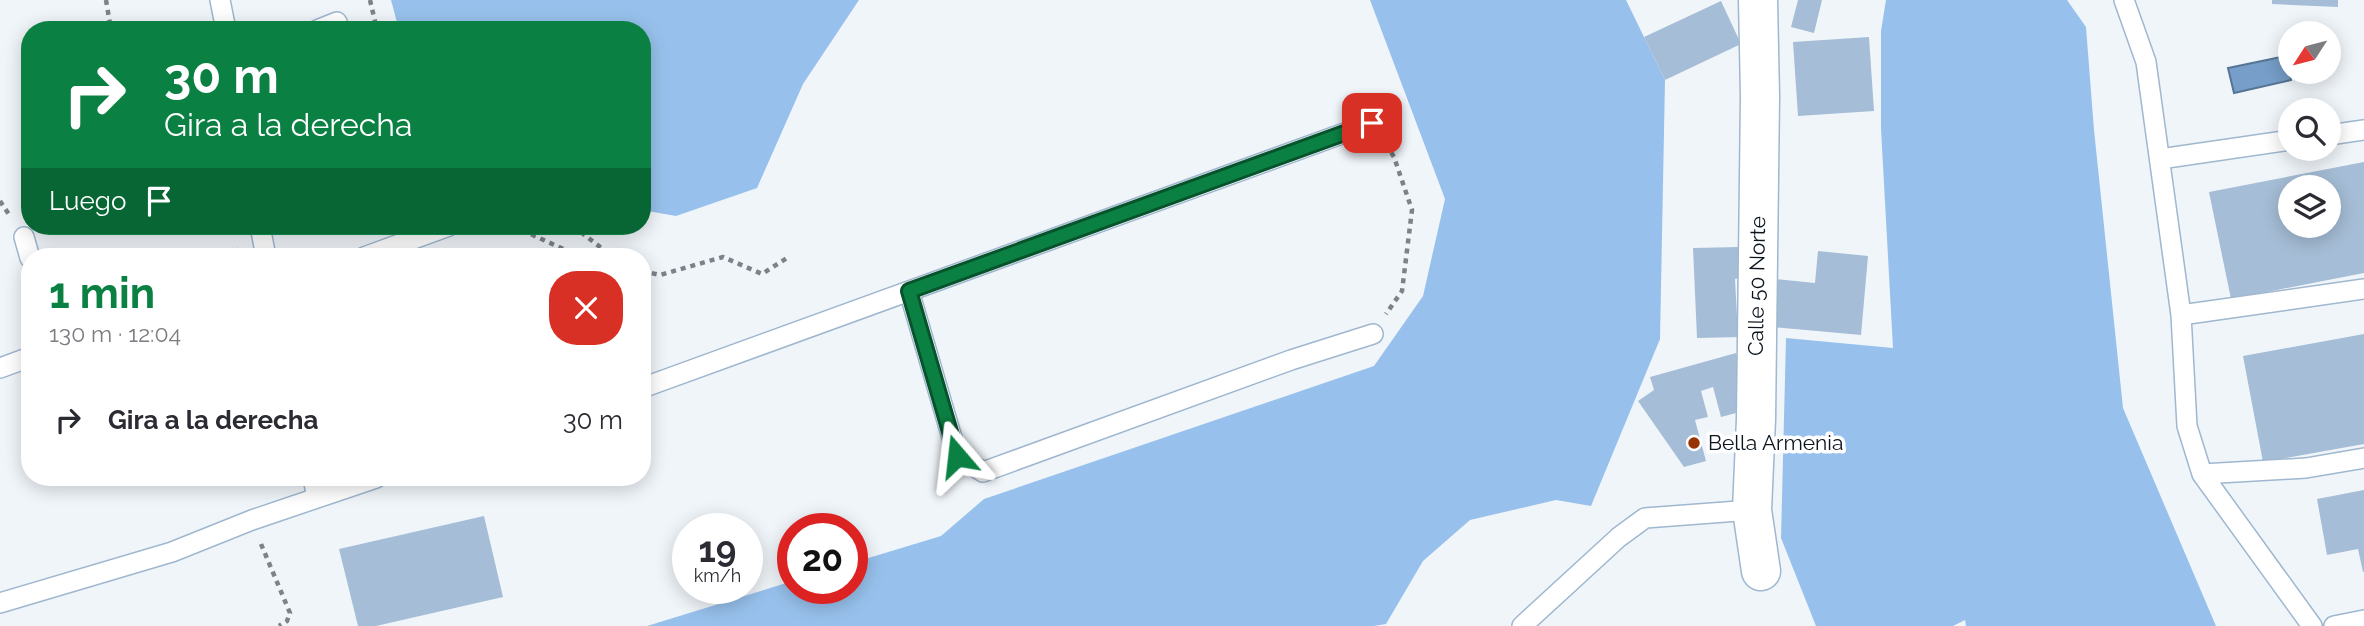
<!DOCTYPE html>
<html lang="es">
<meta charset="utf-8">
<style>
:root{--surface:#fff;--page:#f2f2f3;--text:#2b2b33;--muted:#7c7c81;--accent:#0b8043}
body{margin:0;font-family:Raleway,sans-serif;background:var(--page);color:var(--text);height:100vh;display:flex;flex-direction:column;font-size:26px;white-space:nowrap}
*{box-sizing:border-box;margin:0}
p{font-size:23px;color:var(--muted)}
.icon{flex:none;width:38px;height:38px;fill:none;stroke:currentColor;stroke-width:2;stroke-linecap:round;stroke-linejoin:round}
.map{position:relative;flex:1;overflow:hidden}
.sheet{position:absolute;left:21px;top:248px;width:630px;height:238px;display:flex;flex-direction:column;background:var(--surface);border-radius:28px;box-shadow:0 4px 18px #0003}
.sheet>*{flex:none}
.banner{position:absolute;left:21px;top:21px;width:630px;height:214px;border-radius:28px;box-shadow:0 4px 18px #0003;background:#0b8043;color:#fff;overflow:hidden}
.needle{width:46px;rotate:234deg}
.tools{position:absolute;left:2278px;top:21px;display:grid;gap:14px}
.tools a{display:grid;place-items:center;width:63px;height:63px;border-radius:50%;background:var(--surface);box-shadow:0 4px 18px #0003;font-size:35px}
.speed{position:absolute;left:672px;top:513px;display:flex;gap:14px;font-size:35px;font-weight:700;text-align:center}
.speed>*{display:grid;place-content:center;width:91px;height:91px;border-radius:50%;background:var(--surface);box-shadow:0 4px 18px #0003;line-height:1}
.speed small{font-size:18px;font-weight:400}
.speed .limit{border:10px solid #d22;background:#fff;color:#111}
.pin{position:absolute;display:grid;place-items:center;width:60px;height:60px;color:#fff;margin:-30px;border-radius:14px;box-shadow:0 4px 10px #0006}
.me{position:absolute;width:77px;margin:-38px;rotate:343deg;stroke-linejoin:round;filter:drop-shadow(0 0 5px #0008)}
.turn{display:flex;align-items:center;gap:24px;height:147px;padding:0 28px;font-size:32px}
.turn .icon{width:91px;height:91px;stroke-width:2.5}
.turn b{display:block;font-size:49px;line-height:60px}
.then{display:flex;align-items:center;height:66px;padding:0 28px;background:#0003;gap:14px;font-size:26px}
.round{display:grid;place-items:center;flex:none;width:74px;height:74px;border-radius:28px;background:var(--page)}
.summary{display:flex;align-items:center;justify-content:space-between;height:119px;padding:0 28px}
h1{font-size:42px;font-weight:700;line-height:52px;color:var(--accent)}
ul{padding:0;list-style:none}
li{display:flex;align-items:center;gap:21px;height:105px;padding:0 28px}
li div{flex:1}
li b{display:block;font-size:26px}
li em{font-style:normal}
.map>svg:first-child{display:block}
.forest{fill:#97c1ec}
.water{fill:#769ec8;stroke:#567595;stroke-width:2}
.building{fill:#a5bdd6;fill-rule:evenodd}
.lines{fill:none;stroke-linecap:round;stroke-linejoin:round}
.lane-casing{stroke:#9fb7cf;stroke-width:22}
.street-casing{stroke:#9fb7cf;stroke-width:41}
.path{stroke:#7b8289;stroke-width:4.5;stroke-dasharray:5 5;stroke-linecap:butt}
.lane{stroke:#fff;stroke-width:19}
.street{stroke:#fff;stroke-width:38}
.route-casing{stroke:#07532c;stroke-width:18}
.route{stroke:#0b8043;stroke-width:12}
.poi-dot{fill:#983304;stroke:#fff;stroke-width:2.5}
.labels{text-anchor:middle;stroke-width:7;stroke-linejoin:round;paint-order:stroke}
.street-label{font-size:21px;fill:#0c151e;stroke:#fff}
.poi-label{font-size:21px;fill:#0c151e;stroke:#fff;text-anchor:start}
</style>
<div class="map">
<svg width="2364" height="626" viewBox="0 0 2364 626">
<rect width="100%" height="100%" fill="#f0f5fa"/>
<path class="forest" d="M 391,0 L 859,0 L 803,84 L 757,188 L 676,216 L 642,210 L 642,30 L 399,30 Z
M 1370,0 L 1626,0 L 1665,80 L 1660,339 L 1591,506 L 1556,500 L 1470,520 L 1423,561 L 1386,624 L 1374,626 L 647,626 L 793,581 L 793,588 L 852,588 L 852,563 L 941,536 L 984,499 L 1374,366 L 1423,296 L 1445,199 Z
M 1886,0 L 2067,0 L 2086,27 L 2094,130 L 2123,408 L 2216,626 L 1966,626 L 1965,620 L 1953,626 L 1816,626 L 1781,538 L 1786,338 L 1893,348 L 1881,129 L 1881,31 Z"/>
<path class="water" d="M 2286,56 L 2291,80 L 2234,93 L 2228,68 Z"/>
<path class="building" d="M 1798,0 L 1822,0 L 1814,33 L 1791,27 Z
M 2272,0 L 2338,0 L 2338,7 L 2272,4 Z
M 1721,1 L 1741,44 L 1665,80 L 1644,37 Z
M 1869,37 L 1874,111 L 1798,116 L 1793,42 Z
M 2364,162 L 2364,273 L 2231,299 L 2209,192 ZM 2291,187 L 2329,187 L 2329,226 L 2291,226 Z
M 1739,247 L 1740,278 L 1735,279 L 1737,317 L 1742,317 L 1743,337 L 1697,338 L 1693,248 Z
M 1818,251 L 1868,256 L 1861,335 L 1771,327 L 1775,279 L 1815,283 Z
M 2364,334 L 2364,444 L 2263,462 L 2243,356 Z
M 1736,353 L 1751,409 L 1721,417 L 1713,387 L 1701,391 L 1708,417 L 1695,420 L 1706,461 L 1684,467 L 1638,401 L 1654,390 L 1650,377 Z
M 2364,490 L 2364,572 L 2363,572 L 2358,549 L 2327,555 L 2317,499 Z
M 484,516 L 503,597 L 376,626 L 358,626 L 339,549 Z"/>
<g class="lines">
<defs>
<path id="lane" d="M 220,0 L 226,30
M 2124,0 L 2146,62 L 2181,315 L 2187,426 L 2202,474 L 2312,626
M 317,30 L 337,22
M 2329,135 L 2364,130
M 2160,159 L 2291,140
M 260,226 L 266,257
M 24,237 L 30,258
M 364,257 L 449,226
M 909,291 L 957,455 L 983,472 L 1291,360 L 1373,334
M 2181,315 L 2364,289
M 0,368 L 30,357
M 642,388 L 1372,123
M 2202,474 L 2306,468 L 2364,458
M 313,478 L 317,498
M 0,603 L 172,552 L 252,520 L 376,478
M 1522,626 L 1619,537 L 1645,518 L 1752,510
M 2334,626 L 2364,620"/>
<path id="street" d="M 1758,0 L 1760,96 L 1756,419 L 1752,510 L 1761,571"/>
</defs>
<use href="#lane" class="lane-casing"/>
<use href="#street" class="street-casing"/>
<path class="path" d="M 106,0 L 111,30
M 370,0 L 377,30
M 1386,144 L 1394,157 L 1412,210 L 1402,291 L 1386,314
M 0,201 L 10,216
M 513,226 L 572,253 L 573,257
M 573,226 L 613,257
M 197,257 L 238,250
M 642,271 L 660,275 L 723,257 L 762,274 L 790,256
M 261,544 L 290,613 L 287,621 L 279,626"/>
<use href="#lane" class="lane"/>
<use href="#street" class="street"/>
</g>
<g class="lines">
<defs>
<path id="route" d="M 957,456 L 909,291 L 1372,123"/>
</defs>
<use href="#route" class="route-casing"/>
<use href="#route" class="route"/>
</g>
<circle class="poi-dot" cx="1694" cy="443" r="7"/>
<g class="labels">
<g class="street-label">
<text transform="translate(1757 286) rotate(-89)" y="7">Calle 50 Norte</text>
</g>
<g class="poi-label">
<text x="1708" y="450">Bella Armenia</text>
</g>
</g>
</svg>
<div class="tools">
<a><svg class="needle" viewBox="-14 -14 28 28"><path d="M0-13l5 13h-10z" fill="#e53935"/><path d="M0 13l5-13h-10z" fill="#7c7c81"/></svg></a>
<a><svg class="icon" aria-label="search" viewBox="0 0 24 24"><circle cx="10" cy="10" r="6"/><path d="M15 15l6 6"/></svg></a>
<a><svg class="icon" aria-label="layers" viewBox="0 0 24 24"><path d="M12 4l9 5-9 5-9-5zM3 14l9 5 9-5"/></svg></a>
</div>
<div class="speed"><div>19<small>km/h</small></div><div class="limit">20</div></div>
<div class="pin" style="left:1372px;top:123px;background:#d93025"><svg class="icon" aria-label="arrive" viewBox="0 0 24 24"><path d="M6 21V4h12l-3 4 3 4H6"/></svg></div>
<svg class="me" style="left:957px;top:456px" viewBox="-20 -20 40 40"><path d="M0-17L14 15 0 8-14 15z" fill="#0b8043" stroke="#fff" stroke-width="4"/></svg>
<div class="banner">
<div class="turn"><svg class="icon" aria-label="right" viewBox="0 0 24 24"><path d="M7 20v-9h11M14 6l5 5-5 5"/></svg><div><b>30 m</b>Gira a la derecha</div></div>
<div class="then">Luego<svg class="icon" aria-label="arrive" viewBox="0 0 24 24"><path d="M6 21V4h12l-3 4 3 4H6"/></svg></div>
</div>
<section class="sheet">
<div class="summary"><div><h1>1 min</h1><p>130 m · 12:04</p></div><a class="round" style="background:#d93025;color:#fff"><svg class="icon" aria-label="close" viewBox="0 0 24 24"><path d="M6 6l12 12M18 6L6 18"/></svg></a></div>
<ul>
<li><svg class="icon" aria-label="right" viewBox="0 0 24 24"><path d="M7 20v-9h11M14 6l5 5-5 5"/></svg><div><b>Gira a la derecha</b></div><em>30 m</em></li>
</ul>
</section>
</div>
